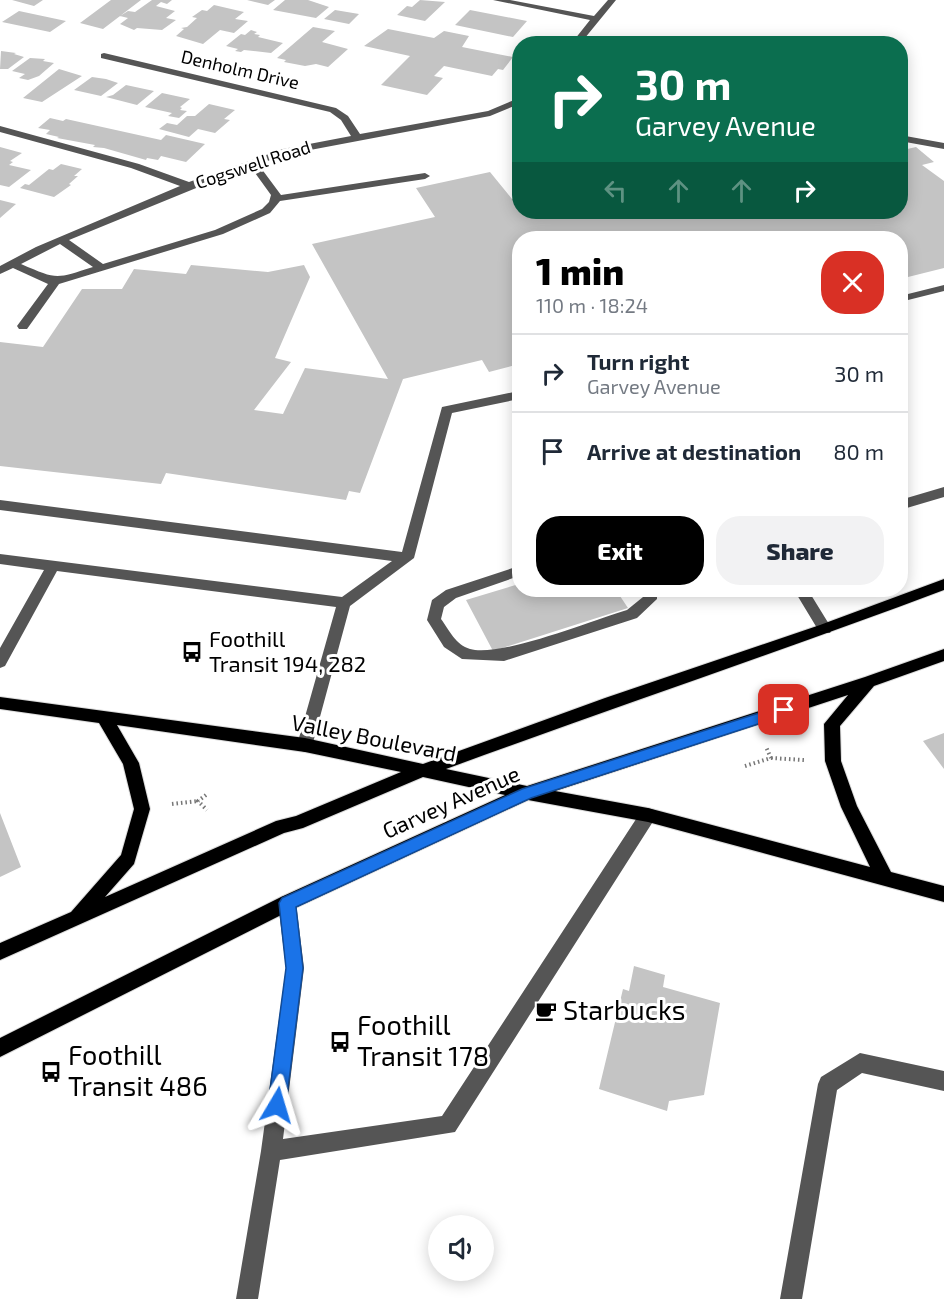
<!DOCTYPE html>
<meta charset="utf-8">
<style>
:root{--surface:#fff;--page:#f2f2f3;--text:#1f2937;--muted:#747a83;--line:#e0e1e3;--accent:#000}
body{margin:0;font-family:"Exo 2",sans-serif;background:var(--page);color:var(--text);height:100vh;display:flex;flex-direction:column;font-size:22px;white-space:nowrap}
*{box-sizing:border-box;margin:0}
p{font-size:20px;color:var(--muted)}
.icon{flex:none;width:33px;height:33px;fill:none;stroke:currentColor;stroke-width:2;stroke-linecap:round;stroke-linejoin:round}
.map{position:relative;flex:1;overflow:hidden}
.sheet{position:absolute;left:512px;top:231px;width:396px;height:366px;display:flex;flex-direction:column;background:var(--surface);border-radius:24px;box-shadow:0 3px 15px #0003}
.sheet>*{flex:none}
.top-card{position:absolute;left:512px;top:36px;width:396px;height:183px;border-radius:24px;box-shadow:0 3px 15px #0003;background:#0b6e4f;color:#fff;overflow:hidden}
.tools{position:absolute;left:428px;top:1215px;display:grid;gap:12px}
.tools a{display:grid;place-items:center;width:66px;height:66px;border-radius:50%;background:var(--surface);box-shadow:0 3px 15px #0003;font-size:30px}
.pin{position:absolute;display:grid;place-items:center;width:51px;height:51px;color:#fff;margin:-26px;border-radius:12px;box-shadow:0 3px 9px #0006}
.me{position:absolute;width:66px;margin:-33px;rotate:7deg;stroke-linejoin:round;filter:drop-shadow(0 0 4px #0008)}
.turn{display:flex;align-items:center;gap:21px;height:126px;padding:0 24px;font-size:27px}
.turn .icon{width:78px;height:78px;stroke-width:2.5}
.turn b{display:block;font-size:42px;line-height:51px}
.lanes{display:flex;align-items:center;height:57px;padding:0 24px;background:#0003;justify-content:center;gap:30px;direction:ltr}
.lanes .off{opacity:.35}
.round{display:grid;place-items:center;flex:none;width:63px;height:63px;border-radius:24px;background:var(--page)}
.headline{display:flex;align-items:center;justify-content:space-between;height:102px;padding:0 24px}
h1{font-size:36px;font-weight:800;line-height:45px;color:var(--accent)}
.primary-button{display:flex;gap:12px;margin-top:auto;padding:12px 24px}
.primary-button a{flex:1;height:69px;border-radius:24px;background:var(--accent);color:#fff;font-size:24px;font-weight:800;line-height:69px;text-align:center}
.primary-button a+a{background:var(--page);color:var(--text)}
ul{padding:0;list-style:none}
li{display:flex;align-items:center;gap:18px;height:78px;padding:0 24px;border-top:2px solid var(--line)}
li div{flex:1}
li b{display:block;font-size:22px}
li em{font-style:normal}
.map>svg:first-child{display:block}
.building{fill:#c4c4c4}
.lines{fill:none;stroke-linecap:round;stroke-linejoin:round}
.major-casing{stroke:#dbdbdb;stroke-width:2}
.path{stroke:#777;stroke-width:4;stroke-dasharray:1.5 3;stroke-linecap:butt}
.minor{fill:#555;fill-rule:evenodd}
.major{fill:#000;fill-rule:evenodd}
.route{fill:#1a73e8;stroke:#114b97;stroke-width:1.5}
.labels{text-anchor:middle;stroke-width:6;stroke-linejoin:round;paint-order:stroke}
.far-street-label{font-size:18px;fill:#000;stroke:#fff}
.poi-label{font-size:22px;fill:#000;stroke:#fff;text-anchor:start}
.street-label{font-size:22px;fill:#000;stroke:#fff}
.near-poi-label{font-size:27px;fill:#000;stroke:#fff;text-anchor:start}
</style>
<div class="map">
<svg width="944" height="1299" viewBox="0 0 944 1299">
<rect width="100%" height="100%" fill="#fff"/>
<path class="building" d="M 12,0 L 43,0 L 34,6 Z
M 111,0 L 141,0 L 103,29 L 80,23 Z
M 152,0 L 172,0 L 167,4 L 161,2 L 156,6 L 175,11 L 166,18 L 176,20 L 162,30 L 137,28 L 134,30 L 120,24 L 128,18 L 120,16 L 128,11 L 135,12 Z
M 247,0 L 275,0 L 268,5 Z
M 285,0 L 308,0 L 329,7 L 316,18 L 273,10 Z
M 420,0 L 445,2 L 425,21 L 397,15 L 407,6 L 412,7 Z
M 214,5 L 244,12 L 235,19 L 248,21 L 234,33 L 220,30 L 203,44 L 176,36 L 184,29 L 181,28 L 187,27 L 197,18 L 192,17 L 202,10 L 207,11 Z
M 335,10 L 359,14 L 349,24 L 324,19 Z
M 470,10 L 527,21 L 513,37 L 455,25 Z
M 19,11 L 66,21 L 50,32 L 2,22 Z
M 313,27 L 335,31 L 322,42 L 348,49 L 328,67 L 316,64 L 305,66 L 284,62 L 286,60 L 277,58 Z
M 388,29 L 434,38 L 444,31 L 469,36 L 462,47 L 513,57 L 503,70 L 498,69 L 492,76 L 444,66 L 434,76 L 443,78 L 427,95 L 381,85 L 410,56 L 364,46 Z
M 251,30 L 257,32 L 254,34 L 260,35 L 258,37 L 283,43 L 271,53 L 244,50 L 241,52 L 235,51 L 238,49 L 226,46 L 241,34 L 245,35 Z
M 1,51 L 16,53 L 14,54 L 24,57 L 8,69 L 0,69 Z
M 30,58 L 45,59 L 43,61 L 54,63 L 39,76 L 28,80 L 19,78 L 25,74 L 12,71 Z
M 59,69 L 82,76 L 42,102 L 23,98 Z
M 92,77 L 106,79 L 118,83 L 101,96 L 74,90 Z
M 126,85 L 154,91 L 137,105 L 106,97 L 113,95 Z
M 162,93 L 190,99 L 180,107 L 182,108 L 180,110 L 187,111 L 179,118 L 168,116 L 172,113 L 145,107 Z
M 209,104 L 235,110 L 224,119 L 230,120 L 215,133 L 198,129 L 189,137 L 159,129 L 167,123 L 177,125 L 187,116 L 195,116 Z
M 50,118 L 63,121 L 66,119 L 161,140 L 166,135 L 205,144 L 186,162 L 161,156 L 158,160 L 147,158 L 146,160 L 104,148 L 93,147 L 95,145 L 57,138 L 59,137 L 46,134 L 50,130 L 38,128 Z
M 0,147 L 22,153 L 10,161 L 13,162 L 9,165 L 31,170 L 9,187 L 0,185 Z
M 900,147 L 903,150 L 916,147 L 934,162 L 922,165 L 944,181 L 944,268 L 900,279 L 900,238 L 519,238 L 519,364 L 489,372 L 482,360 L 403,379 L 360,493 L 349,491 L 346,500 L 166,473 L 161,484 L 0,466 L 0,342 L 43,347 L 82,289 L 122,289 L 134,269 L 186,274 L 191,265 L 268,272 L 304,265 L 310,277 L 275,358 L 291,362 L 254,410 L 283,414 L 305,368 L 388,379 L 312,244 L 435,217 L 416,188 L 490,172 L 512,199 L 519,198 L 519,212 L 900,212 Z
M 61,164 L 82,169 L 74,176 L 78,176 L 69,184 L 71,185 L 54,197 L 20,188 L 25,184 L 29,185 L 49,169 L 53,170 Z
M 0,200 L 16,204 L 0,218 Z
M 519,584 L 519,590 L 616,590 L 628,608 L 493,651 L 466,600 Z
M 944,733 L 944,769 L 923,741 Z
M 0,813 L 21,867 L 0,877 Z
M 634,966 L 665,975 L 663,987 L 720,1003 L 704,1095 L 669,1101 L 667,1111 L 599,1089 L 623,989 L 629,991 Z"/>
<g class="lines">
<defs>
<path id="major" d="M 944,579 L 944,590 C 779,652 612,708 446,769 L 527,786 L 865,677 L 944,649 L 944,661 L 874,686 L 840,726 L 841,761 L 857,806 L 891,872 L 944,886 L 944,902 L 648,822 L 528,800 L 293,909 L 0,1057 L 0,1038 L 281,897 L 505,795 L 423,777 L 303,828 L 284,833 L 0,960 L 0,943 L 71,912 L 121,855 L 134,809 L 123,764 L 99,723 L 0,709 L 0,697 L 305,738 L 423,764 L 605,698 L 820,625 ZM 848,695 L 824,724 L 825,761 L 841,807 L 870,867 L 648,808 L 555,791 ZM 117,725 L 305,752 L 401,772 L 296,816 L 276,821 L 105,897 L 134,864 L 150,809 L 139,763 Z"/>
</defs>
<use href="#major" class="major-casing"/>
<path class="path" d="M 771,758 L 804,760
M 745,766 L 771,758 L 766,747
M 206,795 L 198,801 L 207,810
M 172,804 L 198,801"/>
<path class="minor" d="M 493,0 L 510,0 L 594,16 L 608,0 L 616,0 L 580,44 L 571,44 L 590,20 Z
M 104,53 L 336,108 L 348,116 L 360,134 L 488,111 L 519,98 L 519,104 L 490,116 L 289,154 L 258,164 L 281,195 L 425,173 L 430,176 L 425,179 L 280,201 L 270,213 L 223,234 L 59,284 L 27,329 L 19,329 L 17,326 L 48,284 L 13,268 L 0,274 L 0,266 L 36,247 L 180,186 L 131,168 L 0,132 L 0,126 L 139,164 L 189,182 L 283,149 L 351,136 L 341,120 L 330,112 L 101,58 L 101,54 ZM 250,166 L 271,195 L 269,202 L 262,209 L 215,230 L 103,264 L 69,240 ZM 60,244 L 93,267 C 55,279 58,280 21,264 Z
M 900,135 L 944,143 L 944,149 L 900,141 Z
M 944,285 L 944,291 L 900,302 L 900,296 Z
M 519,391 L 519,399 L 452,413 L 414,558 L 350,606 L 311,750 L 305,752 L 299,750 L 297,745 L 336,607 L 57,571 L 5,666 L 0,668 L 0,648 L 44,570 L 0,564 L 0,554 L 342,597 L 392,561 L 0,510 L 0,500 L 402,552 L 442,407 Z
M 944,487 L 944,497 L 900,510 L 900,500 Z
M 519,566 L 519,576 L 456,598 L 444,607 L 441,619 C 449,630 456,645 470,649 C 499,658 594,620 627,610 L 643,597 L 643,590 L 657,590 L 657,599 L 637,618 L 504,661 L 462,659 L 444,647 L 427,620 L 432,600 L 446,590 Z
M 794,590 L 808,590 L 832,629 L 830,633 L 820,633 Z
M 648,808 L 654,810 L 656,815 L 654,820 L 455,1132 L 280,1160 L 258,1299 L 236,1299 L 261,1151 L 286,968 L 278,903 L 281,897 L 287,895 L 293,897 L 296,903 L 304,968 L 283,1139 L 442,1116 L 642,810 Z
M 860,1053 L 944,1071 L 944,1091 L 862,1073 L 837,1090 L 802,1299 L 780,1299 L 818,1084 L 821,1077 Z"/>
<use href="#major" class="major"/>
</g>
<path class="route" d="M 784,705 L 789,706 L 791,710 L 789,714 L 531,798 L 296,907 L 303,968 L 286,1105 L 283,1111 L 277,1114 L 270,1111 L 268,1105 L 286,968 L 279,903 L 282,898 L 522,789 Z"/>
<defs>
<symbol id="bus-bare" viewBox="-9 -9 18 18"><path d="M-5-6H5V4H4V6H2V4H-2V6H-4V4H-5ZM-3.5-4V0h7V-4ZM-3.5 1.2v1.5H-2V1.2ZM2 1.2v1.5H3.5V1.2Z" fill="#000" stroke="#fff" stroke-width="2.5" paint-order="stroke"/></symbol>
<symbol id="cafe-bare" viewBox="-9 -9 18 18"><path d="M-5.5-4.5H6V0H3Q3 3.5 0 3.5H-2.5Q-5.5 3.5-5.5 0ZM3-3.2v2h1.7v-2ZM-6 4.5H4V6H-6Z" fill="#000" stroke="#fff" stroke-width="2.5" paint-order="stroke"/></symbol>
</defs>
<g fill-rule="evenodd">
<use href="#bus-bare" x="177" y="637" width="30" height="30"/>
<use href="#cafe-bare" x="531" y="996" width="30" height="30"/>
<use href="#bus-bare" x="325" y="1027" width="30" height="30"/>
<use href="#bus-bare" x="36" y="1057" width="30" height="30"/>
</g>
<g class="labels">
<g class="far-street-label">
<text transform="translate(240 70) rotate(13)" y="6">Denholm Drive</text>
<text transform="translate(253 165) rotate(-18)" y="6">Cogswell Road</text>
</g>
<g class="poi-label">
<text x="209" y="647">Foothill<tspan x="209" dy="25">Transit 194, 282</tspan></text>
</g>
<g class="street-label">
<text transform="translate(374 738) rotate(11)" y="8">Valley Boulevard</text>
<text transform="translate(451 802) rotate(-24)" y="8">Garvey Avenue</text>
</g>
<g class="near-poi-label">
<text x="563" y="1020">Starbucks</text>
<text x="357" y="1035">Foothill<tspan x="357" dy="31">Transit 178</tspan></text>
<text x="68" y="1065">Foothill<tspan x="68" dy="31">Transit 486</tspan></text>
</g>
</g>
</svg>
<div class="tools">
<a><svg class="icon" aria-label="sound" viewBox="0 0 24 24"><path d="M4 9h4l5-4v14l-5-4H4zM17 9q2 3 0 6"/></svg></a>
</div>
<div class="pin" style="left:784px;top:710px;background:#d93025"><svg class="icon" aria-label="arrive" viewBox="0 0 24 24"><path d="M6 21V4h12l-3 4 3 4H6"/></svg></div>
<svg class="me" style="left:277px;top:1105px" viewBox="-20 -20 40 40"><path d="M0-17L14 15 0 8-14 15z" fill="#1a73e8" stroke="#fff" stroke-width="4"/></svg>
<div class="top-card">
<div class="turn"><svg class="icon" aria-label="right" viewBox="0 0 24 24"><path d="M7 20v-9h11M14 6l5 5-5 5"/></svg><div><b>30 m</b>Garvey Avenue</div></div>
<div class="lanes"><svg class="icon off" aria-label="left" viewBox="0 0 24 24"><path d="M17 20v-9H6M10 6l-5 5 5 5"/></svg><svg class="icon off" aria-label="ahead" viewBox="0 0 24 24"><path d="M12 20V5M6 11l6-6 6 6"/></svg><svg class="icon off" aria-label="ahead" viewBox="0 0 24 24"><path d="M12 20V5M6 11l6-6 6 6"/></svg><svg class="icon" aria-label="right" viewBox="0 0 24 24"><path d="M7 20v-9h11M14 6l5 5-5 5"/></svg></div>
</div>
<section class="sheet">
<div class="headline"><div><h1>1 min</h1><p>110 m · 18:24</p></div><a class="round" style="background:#d93025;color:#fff"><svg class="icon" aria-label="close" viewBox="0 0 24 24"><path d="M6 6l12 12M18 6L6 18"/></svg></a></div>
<ul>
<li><svg class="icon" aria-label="right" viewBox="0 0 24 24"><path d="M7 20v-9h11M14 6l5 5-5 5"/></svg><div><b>Turn right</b><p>Garvey Avenue</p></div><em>30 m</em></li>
<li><svg class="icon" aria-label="arrive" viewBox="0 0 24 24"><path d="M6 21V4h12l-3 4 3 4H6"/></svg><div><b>Arrive at destination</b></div><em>80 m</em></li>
</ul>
<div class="primary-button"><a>Exit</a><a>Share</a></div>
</section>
</div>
